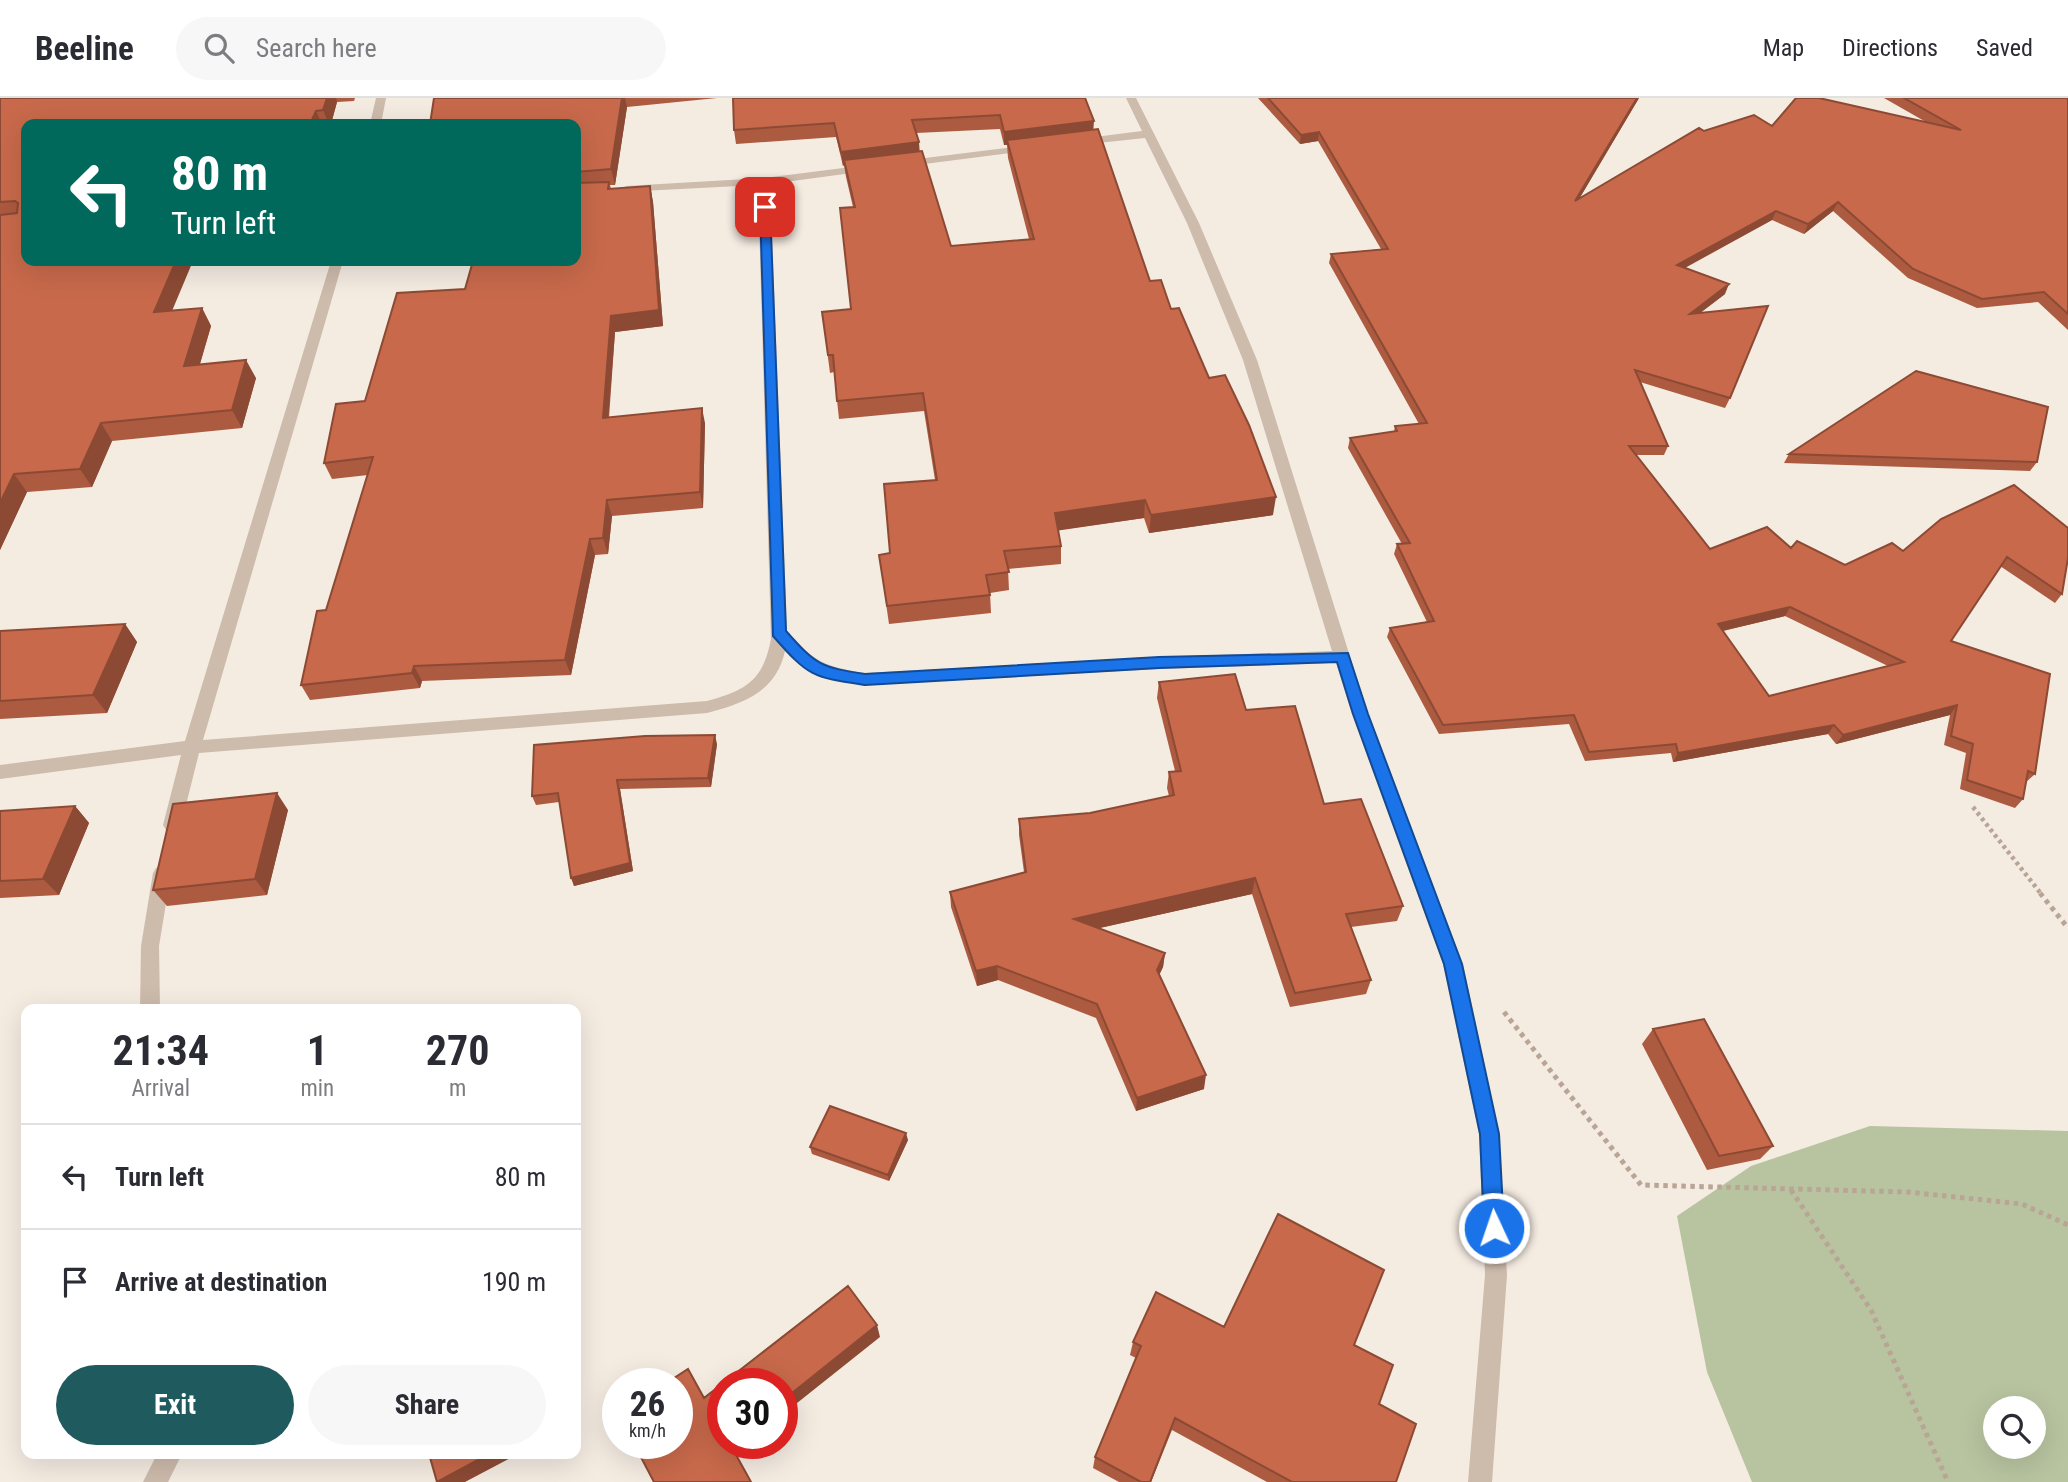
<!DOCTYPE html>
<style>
:root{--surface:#fff;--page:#f7f7f7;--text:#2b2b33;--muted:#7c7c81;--line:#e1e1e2;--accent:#1f5a5e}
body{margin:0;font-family:"Roboto Condensed",sans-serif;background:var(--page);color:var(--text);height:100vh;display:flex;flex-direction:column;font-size:26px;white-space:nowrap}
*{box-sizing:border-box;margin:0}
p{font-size:23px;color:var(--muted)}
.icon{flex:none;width:38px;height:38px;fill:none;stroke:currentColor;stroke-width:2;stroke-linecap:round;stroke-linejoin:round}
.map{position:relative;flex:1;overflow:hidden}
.drawer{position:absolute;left:21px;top:906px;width:560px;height:455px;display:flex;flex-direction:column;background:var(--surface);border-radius:14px;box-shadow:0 7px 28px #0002}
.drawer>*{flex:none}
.guide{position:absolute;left:21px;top:21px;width:560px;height:147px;border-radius:14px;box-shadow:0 7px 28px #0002;background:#00695c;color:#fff;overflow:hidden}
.buttons{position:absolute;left:1983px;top:1298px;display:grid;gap:14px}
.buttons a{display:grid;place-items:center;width:63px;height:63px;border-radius:50%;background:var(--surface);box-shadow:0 7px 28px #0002;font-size:35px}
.speed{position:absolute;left:602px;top:1270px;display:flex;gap:14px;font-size:35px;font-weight:700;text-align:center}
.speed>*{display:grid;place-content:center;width:91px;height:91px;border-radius:50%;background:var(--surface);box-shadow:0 7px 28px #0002;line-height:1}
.speed small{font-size:18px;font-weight:400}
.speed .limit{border:10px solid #d22;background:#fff;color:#111}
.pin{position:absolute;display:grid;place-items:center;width:60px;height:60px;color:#fff;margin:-30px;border-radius:14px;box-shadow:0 4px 10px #0006}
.me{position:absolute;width:77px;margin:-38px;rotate:357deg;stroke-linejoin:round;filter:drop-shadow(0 0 5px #0008)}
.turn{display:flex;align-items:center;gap:24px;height:147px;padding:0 35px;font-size:32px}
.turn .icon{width:91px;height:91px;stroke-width:2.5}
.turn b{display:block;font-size:49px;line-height:60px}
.eta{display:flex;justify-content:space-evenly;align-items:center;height:119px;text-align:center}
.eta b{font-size:42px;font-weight:700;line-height:49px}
.button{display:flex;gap:14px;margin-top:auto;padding:14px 35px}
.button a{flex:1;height:80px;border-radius:42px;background:var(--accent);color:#fff;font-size:28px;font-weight:700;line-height:80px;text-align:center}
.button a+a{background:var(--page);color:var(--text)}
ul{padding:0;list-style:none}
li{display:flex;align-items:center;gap:21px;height:105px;padding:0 35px;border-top:2px solid var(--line)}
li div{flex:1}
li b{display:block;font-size:26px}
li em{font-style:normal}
header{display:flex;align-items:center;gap:42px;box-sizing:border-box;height:98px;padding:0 35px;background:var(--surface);border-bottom:2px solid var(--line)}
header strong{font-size:33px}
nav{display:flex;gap:38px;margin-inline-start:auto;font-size:24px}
.search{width:490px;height:63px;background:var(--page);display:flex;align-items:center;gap:18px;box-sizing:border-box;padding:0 24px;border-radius:38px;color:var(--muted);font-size:26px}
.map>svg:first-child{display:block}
.green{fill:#b8c4a0;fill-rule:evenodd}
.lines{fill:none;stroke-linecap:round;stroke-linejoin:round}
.path-far1{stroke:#b9a596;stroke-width:4.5;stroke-dasharray:3.5 3.5;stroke-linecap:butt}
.path{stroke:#b9a596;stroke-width:5;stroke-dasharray:4.5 4.5;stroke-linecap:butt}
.street{fill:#cdbbac;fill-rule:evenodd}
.wall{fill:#ac5a40;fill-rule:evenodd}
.shaded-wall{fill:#8c4a34}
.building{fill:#c8694b;stroke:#8c4a34;stroke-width:2;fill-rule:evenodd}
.route{fill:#1a73e8;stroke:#114b97;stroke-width:2}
</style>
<header>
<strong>Beeline</strong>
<div class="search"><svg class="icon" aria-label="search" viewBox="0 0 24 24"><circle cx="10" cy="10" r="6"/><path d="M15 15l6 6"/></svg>Search here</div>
<nav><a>Map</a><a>Directions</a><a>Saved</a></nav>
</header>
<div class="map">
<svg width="2068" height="1384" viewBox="0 0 2068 1384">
<rect width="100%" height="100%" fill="#f4ebe1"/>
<path class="green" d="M 1870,1028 L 2068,1033 L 2068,1384 L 1752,1384 L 1707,1274 L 1677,1118 L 1751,1068 ZM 1995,1311 L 2034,1311 L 2034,1349 L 1995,1349 Z"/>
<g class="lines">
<path class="path-far1" d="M 1973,709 L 2042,797"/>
<path class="path" d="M 2040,795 L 2068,830
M 1504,914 L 1641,1087 L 1908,1094 L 2022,1106 L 2068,1127
M 1791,1092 L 1871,1212 L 1948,1384"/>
<path class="street" d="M 376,0 L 386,0 L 381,26 L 370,26 Z
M 1126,0 L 1136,0 L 1199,125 L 1257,262 L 1368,616 L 1463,866 L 1499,1036 L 1507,1177 L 1492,1384 L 1468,1384 L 1485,1177 L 1479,1036 L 1443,866 L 1352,616 L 1336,565 L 1159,571 L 865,587 C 832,582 808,578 785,553 C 776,594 744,605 707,615 L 199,655 L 181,727 L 178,732 L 166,732 L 163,727 L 181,657 L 0,681 L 0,667 L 185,643 L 331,163 L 343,163 L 203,642 L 707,603 C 746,592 763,583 771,541 L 758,87 L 622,94 L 620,92 L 626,88 L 764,80 L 867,67 L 873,70 L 867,73 L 770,86 L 787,533 C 813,564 826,569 865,575 L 1159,559 L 1332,553 L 1243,262 L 1187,125 L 1145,40 L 1079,47 L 1073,44 L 1079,41 L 1142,33 Z
M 1030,47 L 1034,48 L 1034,52 L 901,69 L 895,66 L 901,63 Z
M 162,767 L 168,770 L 171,775 L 159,848 L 160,912 L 140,912 L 141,848 L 153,775 L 156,770 Z
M 157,1356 L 182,1356 L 168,1384 L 143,1384 Z"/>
</g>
<path class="wall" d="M 0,0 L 355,0 L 354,3 L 337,4 L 331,26 L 26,26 L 172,213 L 202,210 L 211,228 L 200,266 L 256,280 L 242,330 L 112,343 L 92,389 L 27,394 L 0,452 Z
M 434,0 L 717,0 L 627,9 L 615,87 L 610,87 L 611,91 L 650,88 L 653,104 L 663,228 L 615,234 L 609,320 L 705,325 L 703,410 L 612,418 L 608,456 L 595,457 L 571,577 L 422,583 L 420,590 L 310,602 L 301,587 L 326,512 L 368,377 L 332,381 L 324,365 L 365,303 L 465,191 L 576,163 L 576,26 Z
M 1086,0 L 1093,32 L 1150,183 L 1171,211 L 1209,280 L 1273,417 L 1149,435 L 1144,420 L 1058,432 L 1061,448 L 1061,466 L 1008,471 L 1009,492 L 990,495 L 991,515 L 889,526 L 879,457 L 890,455 L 935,382 L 924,313 L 839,321 L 834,274 L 830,275 L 822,214 L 851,211 L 853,109 L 846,79 L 844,67 L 843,68 L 836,39 L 736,46 L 734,32 ZM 1000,31 L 1004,47 L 1007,47 L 1008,60 L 1029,141 L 951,148 L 919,53 L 916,35 Z
M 1258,0 L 1639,0 L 1579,101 L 1704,33 L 1772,28 L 1926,24 L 1884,0 L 2068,0 L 2068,232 L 2038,204 L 1977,210 L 1908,180 L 1833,113 L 1804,136 L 1772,122 L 1685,170 L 1725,196 L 1700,215 L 1730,300 L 1725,310 L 1640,284 L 1668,348 L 1664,357 L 1636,357 L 1710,451 L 1791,450 L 1845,467 L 1903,453 L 2014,387 L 2062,496 L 2055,505 L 2000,468 L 1951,543 L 2035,676 L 2026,684 L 2023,701 L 2015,710 L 1960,691 L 1966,655 L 1944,647 L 1950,617 L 1836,646 L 1828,636 L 1673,664 L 1671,655 L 1585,663 L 1569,626 L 1439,636 L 1387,539 L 1390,530 L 1427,524 L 1394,456 L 1397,446 L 1402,446 L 1348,350 L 1350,340 L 1394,334 L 1395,328 L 1419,326 L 1329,165 L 1331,156 L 1381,151 L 1318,43 L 1300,46 ZM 1785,518 L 1888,568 L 1769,598 L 1723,533 Z
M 1789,356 L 2037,364 L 2030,373 L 1784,365 Z
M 125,526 L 137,544 L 107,615 L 0,621 L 0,533 Z
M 1159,584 L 1246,612 L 1324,706 L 1403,808 L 1397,823 L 1351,829 L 1371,882 L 1366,896 L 1290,909 L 1252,796 L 1099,830 L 1165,855 L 1163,869 L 1159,877 L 1204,991 L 1136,1013 L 1096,920 L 998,882 L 977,888 L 951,809 L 950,794 L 1024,774 L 1019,737 L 1019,721 L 1090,715 L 1169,698 L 1167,690 L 1169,674 L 1175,673 L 1157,600 Z
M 717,646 L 711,689 L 620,691 L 633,773 L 574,788 L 559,704 L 536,707 L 532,698 Z
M 75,708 L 89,725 L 59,797 L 0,800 L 0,713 Z
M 288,712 L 267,797 L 167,808 L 153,792 Z
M 1653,931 L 1773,1048 L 1760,1061 L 1707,1072 L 1642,946 Z
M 908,1042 L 889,1083 L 812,1056 L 810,1049 Z
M 1224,1229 L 1354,1247 L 1379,1306 L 1396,1384 L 1267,1384 L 1172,1332 L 1151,1384 L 1119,1384 L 1093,1370 L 1095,1359 L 1136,1260 L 1130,1257 L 1133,1244 Z"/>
<path class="shaded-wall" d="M 327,0 L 336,0 L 337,4 L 331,26 L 329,26 L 323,12 Z
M 622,0 L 625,0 L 627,9 L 615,87 L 611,71 Z
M 1637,0 L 1639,0 L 1572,113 L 1575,103 Z
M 316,13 L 322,26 L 310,26 Z
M 1094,23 L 1093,36 L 1007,42 L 1007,47 L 1004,47 L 1004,34 Z
M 1319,34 L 1318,43 L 1300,46 L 1301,37 Z
M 919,44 L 920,58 L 844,62 L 844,67 L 843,68 L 841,54 Z
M 650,88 L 653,104 L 663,228 L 615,234 L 607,336 L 603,320 L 611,218 Z
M 1838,104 L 1833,113 L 1804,136 L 1808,126 Z
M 1776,113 L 1772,122 L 1673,176 L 1677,167 Z
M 176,163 L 193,163 L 164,232 L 154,214 Z
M 1729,186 L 1725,196 L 1687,225 L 1690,216 Z
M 202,210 L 211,228 L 194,286 L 184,268 Z
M 246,262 L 256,280 L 242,330 L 232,312 Z
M 702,310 L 705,325 L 703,410 L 700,394 Z
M 101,325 L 112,343 L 92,389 L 80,371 Z
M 14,376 L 27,394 L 0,452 L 0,405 Z
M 1276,399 L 1273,417 L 1149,435 L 1151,417 Z
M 607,402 L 612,418 L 608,456 L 603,440 Z
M 1145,402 L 1144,420 L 1055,433 L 1055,415 Z
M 590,441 L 595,457 L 571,577 L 565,562 Z
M 1790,509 L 1785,518 L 1713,535 L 1718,526 Z
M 125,526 L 137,544 L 107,615 L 93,597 Z
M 414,568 L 422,583 L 420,590 L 412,575 Z
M 1957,607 L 1950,617 L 1836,646 L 1843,637 Z
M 1834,627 L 1828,636 L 1673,664 L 1678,655 Z
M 715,637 L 717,646 L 711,689 L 708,680 Z
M 617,682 L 620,691 L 633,773 L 574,788 L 571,780 Z
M 277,695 L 288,712 L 267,797 L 255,781 Z
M 75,708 L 89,725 L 59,797 L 43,781 Z
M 1255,780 L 1252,796 L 1073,836 L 1074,821 Z
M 1165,855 L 1163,869 L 1155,886 L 1157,872 Z
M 997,868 L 998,882 L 977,888 L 976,873 Z
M 1206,977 L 1204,991 L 1136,1013 L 1137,1000 Z
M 906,1035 L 908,1042 L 889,1083 L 888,1077 Z
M 877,1227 L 880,1239 L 782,1317 L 782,1303 Z
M 1175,1320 L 1151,1384 L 1150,1384 Z
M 730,1346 L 746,1346 L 735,1354 L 752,1384 Z
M 489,1356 L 518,1356 L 465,1384 L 437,1384 Z"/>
<path class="building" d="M 0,0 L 327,0 L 323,12 L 316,13 L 310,26 L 26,26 L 26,163 L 176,163 L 154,214 L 202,210 L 184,268 L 246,262 L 232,312 L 101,325 L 80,371 L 14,376 L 0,405 L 0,117 L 17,115 L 18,105 L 15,103 L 0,104 Z
M 434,0 L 622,0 L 611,71 L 576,74 L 576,26 L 430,26 Z
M 733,0 L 1085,0 L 1094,23 L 1004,34 L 1000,17 L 912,22 L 919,44 L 841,54 L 834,25 L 734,32 Z
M 1268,0 L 1637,0 L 1575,103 L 1699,30 L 1704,33 L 1754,17 L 1772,28 L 1796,0 L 1819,0 L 1961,32 L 1904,0 L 2068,0 L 2068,216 L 2044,194 L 1982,201 L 1913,171 L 1838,104 L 1808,126 L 1776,113 L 1677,167 L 1729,186 L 1690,216 L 1768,208 L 1730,300 L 1635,272 L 1668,348 L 1629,348 L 1710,451 L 1767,429 L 1791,450 L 1797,443 L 1845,467 L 1892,445 L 1903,453 L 1941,421 L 2014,387 L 2068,430 L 2068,460 L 2062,496 L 2007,459 L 1951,543 L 2050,576 L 2035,676 L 2028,673 L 2023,701 L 1967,682 L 1973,646 L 1951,638 L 1957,607 L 1843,637 L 1834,627 L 1678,655 L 1676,646 L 1589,654 L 1574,617 L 1443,627 L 1390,530 L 1434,523 L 1397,446 L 1410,445 L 1350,340 L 1397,333 L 1395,328 L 1427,325 L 1331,156 L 1388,151 L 1319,34 L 1301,37 ZM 1790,509 L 1904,564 L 1769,598 L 1718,526 Z
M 1098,31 L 1150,183 L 1161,182 L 1171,211 L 1179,210 L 1209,280 L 1225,277 L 1249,327 L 1276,399 L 1151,417 L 1145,402 L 1055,415 L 1061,448 L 1004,453 L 1009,474 L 986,477 L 990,497 L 887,508 L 879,457 L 890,455 L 884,386 L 937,382 L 923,295 L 837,303 L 833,257 L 828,257 L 822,214 L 851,211 L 840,110 L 855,109 L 844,62 L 922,53 L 951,148 L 1034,141 L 1007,42 Z
M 609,84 L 608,91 L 650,88 L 659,212 L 611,218 L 603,320 L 702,310 L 700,394 L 607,402 L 603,440 L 590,441 L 565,562 L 414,568 L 412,575 L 301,587 L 317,513 L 326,512 L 373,359 L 324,365 L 336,306 L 365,303 L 397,195 L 465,191 L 473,163 L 576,163 L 576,85 Z
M 1916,273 L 2048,309 L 2037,364 L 1789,356 Z
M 125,526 L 93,597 L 0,603 L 0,533 Z
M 1235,576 L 1246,612 L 1295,608 L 1324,706 L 1361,701 L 1403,808 L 1346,816 L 1371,882 L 1295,895 L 1255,780 L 1074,821 L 1165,855 L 1157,872 L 1206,977 L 1137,1000 L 1097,906 L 997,868 L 976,873 L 950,794 L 1026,774 L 1019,721 L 1090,715 L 1174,697 L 1169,674 L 1181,673 L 1159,584 Z
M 715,637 L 708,680 L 617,682 L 630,765 L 571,780 L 558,695 L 532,698 L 534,647 L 645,638 Z
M 277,695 L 255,781 L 153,792 L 173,706 Z
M 75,708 L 43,781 L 0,783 L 0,713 Z
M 1704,921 L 1773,1048 L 1719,1058 L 1653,931 Z
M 830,1008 L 906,1035 L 888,1077 L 810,1049 Z
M 1278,1116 L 1384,1172 L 1354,1247 L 1393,1267 L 1379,1306 L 1416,1326 L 1396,1384 L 1292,1384 L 1175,1320 L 1150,1384 L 1141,1384 L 1095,1359 L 1141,1248 L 1133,1244 L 1156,1194 L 1224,1229 Z
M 848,1188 L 877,1227 L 782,1303 L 782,1286 L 723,1286 L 723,1346 L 730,1346 L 751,1384 L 654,1384 L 634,1346 L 677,1346 L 677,1286 L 665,1286 L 688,1271 L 704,1300 Z
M 429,1356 L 489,1356 L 437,1384 Z"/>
<path class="route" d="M 765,106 L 770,109 L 786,533 C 816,567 820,569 865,576 L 1159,559 L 1348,555 L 1368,616 L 1462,866 L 1499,1036 L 1504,1130 L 1501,1137 L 1494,1139 L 1487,1137 L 1484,1130 L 1480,1036 L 1444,866 L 1353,616 L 1337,564 L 1159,570 L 865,587 C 812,579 809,579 773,538 L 760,109 Z"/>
</svg>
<div class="buttons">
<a><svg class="icon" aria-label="search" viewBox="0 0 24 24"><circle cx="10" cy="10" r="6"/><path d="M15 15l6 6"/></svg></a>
</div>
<div class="speed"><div>26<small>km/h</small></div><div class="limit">30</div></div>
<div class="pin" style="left:765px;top:109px;background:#d93025"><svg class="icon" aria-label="arrive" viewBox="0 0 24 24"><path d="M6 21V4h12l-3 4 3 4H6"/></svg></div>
<svg class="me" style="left:1494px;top:1130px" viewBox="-20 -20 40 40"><circle r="17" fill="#1a73e8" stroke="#fff" stroke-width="3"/><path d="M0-11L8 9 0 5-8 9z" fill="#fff"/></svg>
<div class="guide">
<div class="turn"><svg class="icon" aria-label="left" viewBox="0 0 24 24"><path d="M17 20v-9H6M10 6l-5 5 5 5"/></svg><div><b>80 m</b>Turn left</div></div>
</div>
<section class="drawer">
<div class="eta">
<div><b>21:34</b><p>Arrival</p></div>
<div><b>1</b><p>min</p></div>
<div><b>270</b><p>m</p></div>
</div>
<ul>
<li><svg class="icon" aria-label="left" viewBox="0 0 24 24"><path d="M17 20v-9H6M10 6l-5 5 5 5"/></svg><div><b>Turn left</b></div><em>80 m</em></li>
<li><svg class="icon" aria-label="arrive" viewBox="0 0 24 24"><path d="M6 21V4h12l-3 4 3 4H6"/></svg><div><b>Arrive at destination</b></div><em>190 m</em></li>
</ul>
<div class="button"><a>Exit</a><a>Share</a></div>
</section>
</div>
